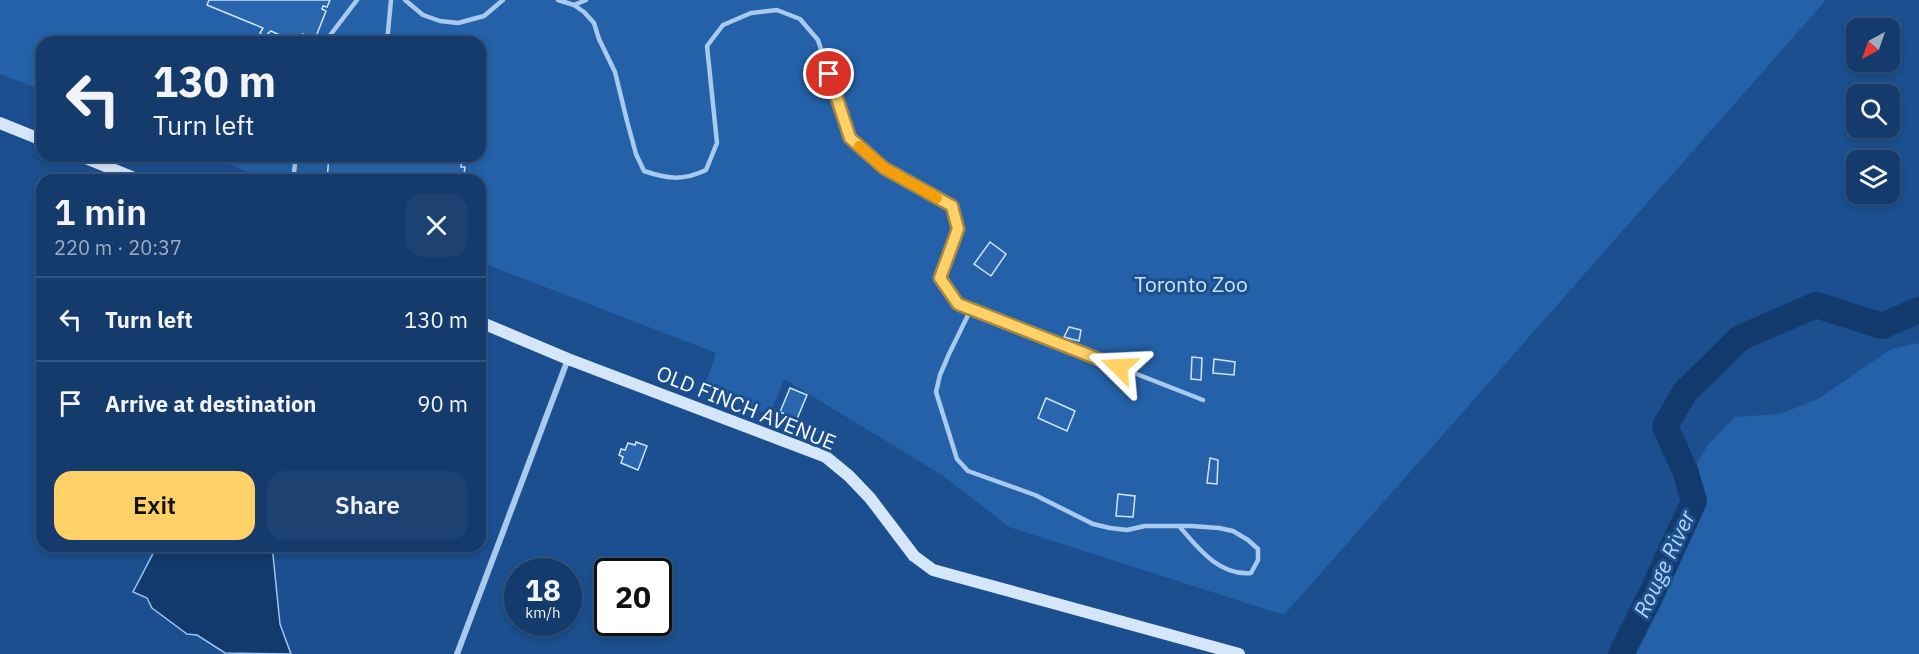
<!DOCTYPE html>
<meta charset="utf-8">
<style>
:root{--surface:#143b6b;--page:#1d4271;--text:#f1f3f6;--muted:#9dadc1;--line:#33557e;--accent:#ffd166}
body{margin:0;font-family:"IBM Plex Sans",sans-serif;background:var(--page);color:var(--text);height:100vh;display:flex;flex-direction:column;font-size:22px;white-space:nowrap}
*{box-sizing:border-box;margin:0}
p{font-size:20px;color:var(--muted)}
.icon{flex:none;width:33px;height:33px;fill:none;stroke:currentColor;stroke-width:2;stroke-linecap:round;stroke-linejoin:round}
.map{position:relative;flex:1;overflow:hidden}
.details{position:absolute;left:36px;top:174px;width:450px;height:378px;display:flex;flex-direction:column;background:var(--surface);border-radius:18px;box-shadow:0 3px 9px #0003,0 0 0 2px var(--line)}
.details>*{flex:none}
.guide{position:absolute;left:36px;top:36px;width:450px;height:126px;border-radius:18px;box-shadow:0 3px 9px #0003,0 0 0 2px var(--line);background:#143b6b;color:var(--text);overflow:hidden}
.needle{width:39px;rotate:220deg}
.controls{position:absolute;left:1846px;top:18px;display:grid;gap:12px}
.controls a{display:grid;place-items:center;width:54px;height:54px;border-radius:12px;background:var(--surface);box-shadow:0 3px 9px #0003,0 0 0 2px var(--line);font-size:30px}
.speed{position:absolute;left:504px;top:558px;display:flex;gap:12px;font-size:30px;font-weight:700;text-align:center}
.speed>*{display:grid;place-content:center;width:78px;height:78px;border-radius:50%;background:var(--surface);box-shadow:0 3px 9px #0003,0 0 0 2px var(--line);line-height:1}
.speed small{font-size:15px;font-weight:400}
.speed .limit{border:3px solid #111;border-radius:9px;background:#fff;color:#111}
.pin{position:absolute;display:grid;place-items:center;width:51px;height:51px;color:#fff;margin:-26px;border:3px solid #fff;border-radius:50%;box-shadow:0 2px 6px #0007}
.me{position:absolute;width:66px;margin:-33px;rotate:291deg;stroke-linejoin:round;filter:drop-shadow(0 0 4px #0008)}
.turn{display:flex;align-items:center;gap:21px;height:126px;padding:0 18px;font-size:27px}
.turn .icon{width:78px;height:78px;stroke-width:2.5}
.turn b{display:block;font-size:42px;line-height:51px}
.round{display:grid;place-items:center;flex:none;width:63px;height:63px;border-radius:18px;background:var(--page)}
.head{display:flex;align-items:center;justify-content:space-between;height:102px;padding:0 18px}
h1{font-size:36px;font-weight:600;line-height:45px}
.button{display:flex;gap:12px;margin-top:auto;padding:12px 18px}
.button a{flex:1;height:69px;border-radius:18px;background:var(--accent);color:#111;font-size:24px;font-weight:600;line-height:69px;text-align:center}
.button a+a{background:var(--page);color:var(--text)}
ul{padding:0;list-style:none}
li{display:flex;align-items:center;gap:18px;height:84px;padding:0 18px;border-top:2px solid var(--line)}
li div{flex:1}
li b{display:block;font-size:22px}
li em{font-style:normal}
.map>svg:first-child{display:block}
.green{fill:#2461a8}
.water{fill:#123a6d;stroke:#9cc4f0;stroke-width:1.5}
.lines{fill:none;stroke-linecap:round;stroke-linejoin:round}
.river{stroke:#123a6d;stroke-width:26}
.building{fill:#2a66ad;stroke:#cfe3fa;stroke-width:1.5}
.lane{stroke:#a9c9ee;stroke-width:4.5}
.street{stroke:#a9c9ee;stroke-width:6}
.secondary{stroke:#d6e6fa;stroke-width:12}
.route-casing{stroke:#a68842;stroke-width:15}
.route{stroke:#ffd166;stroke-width:10}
.slow{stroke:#f59e0b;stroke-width:10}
.labels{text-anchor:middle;stroke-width:6;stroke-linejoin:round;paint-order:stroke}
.park-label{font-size:21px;fill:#cfe3fa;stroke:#1b4f8f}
.street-label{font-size:21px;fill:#fff;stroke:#1b4f8f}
.water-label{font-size:22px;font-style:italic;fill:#b5d3f5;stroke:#1b4f8f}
</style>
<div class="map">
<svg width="1919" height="654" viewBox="0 0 1919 654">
<rect width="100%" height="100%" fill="#1b4f8f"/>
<path class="green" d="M 0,0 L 1826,0 L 1284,615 L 1009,527 L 942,475 L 784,379 L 770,415 L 703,390 L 716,353 L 480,262 L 480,180 L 269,180 L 208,156 L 480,156 L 480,42 L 42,42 L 42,90 L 0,74 Z
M 1919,343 L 1919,654 L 1636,654 L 1690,476 L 1707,446 L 1735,417 L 1780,414 L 1818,399 L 1891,349 Z"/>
<path class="water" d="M 157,546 L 267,546 L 273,555 L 280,624 L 291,654 L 225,653 L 197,635 L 187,634 L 152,608 L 147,598 L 133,592 Z"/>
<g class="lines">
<path class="river" d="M 1621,654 L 1650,597 L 1694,501 L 1686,473 L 1665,426 L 1685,392 L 1740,338 L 1816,305 L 1882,326 L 1919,310"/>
</g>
<path class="building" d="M 209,0 L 330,0 L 327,7 L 323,6 L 322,9 L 326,11 L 315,39 L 303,34 L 299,42 L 295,42 L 271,31 L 264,37 L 260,33 L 263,28 L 207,5 Z
M 329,156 L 355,158 L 355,156 L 462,156 L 461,167 L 465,167 L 463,180 L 327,180 Z
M 990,242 L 1006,254 L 991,276 L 974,264 Z
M 1069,327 L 1081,330 L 1079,341 L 1064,337 Z
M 1192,357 L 1202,358 L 1201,380 L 1191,379 Z
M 1214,359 L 1235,362 L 1234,375 L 1213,373 Z
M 790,388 L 807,395 L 797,419 L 780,412 Z
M 1046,398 L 1075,411 L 1067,431 L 1038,418 Z
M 636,442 L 647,446 L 638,470 L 621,463 L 623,457 L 619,455 L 621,449 L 625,450 L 628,443 L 635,445 Z
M 1210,458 L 1218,460 L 1217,484 L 1207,483 Z
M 1118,494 L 1135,496 L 1133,517 L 1116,516 Z"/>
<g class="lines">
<path class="lane" d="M 405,0 L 423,15 L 440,21 L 458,23 L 484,16 L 503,0
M 558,0 L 574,5 L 586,0
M 574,5 L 584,12 L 594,23 L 599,39 L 615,72 L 627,121 L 636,154 L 644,171 C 668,179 683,181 706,170 L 717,143 L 707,46 L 723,25 L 751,13 L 777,10 L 800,19 L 818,40 L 850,138 L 884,168 L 952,206 L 959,229 L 940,278 L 958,304 L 1203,400
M 325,42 L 357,0
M 387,42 L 391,0
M 293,180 L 296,156
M 971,309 L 949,354 L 940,375 L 936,392 L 957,459 L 968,471 L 1035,495 L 1093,524 L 1110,528 L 1127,530 L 1145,526 L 1191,526 L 1219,528 L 1233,531 L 1248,540 L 1258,549 L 1258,560 L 1251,573 C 1219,576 1198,548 1179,526"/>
<path class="street" d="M 457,654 L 568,359"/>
<path class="secondary" d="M 0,123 L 42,140
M 81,156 L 139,180
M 480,322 L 568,359 L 826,457 L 849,476 L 870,498 L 914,556 L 933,570 L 1239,654"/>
</g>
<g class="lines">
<defs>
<path id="route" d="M 829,74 L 850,138 L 884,168 L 952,206 L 958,229 L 940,278 L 958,304 L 1119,367"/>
</defs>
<use href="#route" class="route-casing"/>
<use href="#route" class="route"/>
<path class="slow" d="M 859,146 L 884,168 L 937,198"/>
</g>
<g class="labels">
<g class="park-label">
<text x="1191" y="292">Toronto Zoo</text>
</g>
<g class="street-label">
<text transform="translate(746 408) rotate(22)" y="7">OLD FINCH AVENUE</text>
</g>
<g class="water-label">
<text transform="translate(1664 564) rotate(-65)" y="8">Rouge River</text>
</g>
</g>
</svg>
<div class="controls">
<a><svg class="needle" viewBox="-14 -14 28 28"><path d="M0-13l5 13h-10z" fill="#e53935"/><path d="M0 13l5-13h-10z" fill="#9dadc1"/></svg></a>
<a><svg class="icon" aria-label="search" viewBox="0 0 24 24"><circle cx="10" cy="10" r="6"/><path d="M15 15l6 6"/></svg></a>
<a><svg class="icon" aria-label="layers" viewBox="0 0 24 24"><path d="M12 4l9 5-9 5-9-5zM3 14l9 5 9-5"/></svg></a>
</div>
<div class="speed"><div>18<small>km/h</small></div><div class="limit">20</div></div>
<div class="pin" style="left:829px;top:74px;background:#d93025"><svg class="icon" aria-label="arrive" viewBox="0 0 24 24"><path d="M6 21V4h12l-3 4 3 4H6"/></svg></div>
<svg class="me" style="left:1119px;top:367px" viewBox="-20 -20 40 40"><path d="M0-17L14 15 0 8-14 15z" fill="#ffd166" stroke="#fff" stroke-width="4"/></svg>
<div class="guide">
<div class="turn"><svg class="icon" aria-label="left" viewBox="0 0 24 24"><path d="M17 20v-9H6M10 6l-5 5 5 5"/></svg><div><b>130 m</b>Turn left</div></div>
</div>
<section class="details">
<div class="head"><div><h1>1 min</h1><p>220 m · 20:37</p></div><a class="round"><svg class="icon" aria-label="close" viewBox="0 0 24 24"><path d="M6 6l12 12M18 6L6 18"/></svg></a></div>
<ul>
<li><svg class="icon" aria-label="left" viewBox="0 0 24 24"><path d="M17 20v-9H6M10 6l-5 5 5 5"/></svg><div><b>Turn left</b></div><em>130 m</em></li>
<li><svg class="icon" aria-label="arrive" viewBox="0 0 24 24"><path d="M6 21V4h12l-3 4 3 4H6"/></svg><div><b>Arrive at destination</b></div><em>90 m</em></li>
</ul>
<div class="button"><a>Exit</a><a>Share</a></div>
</section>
</div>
